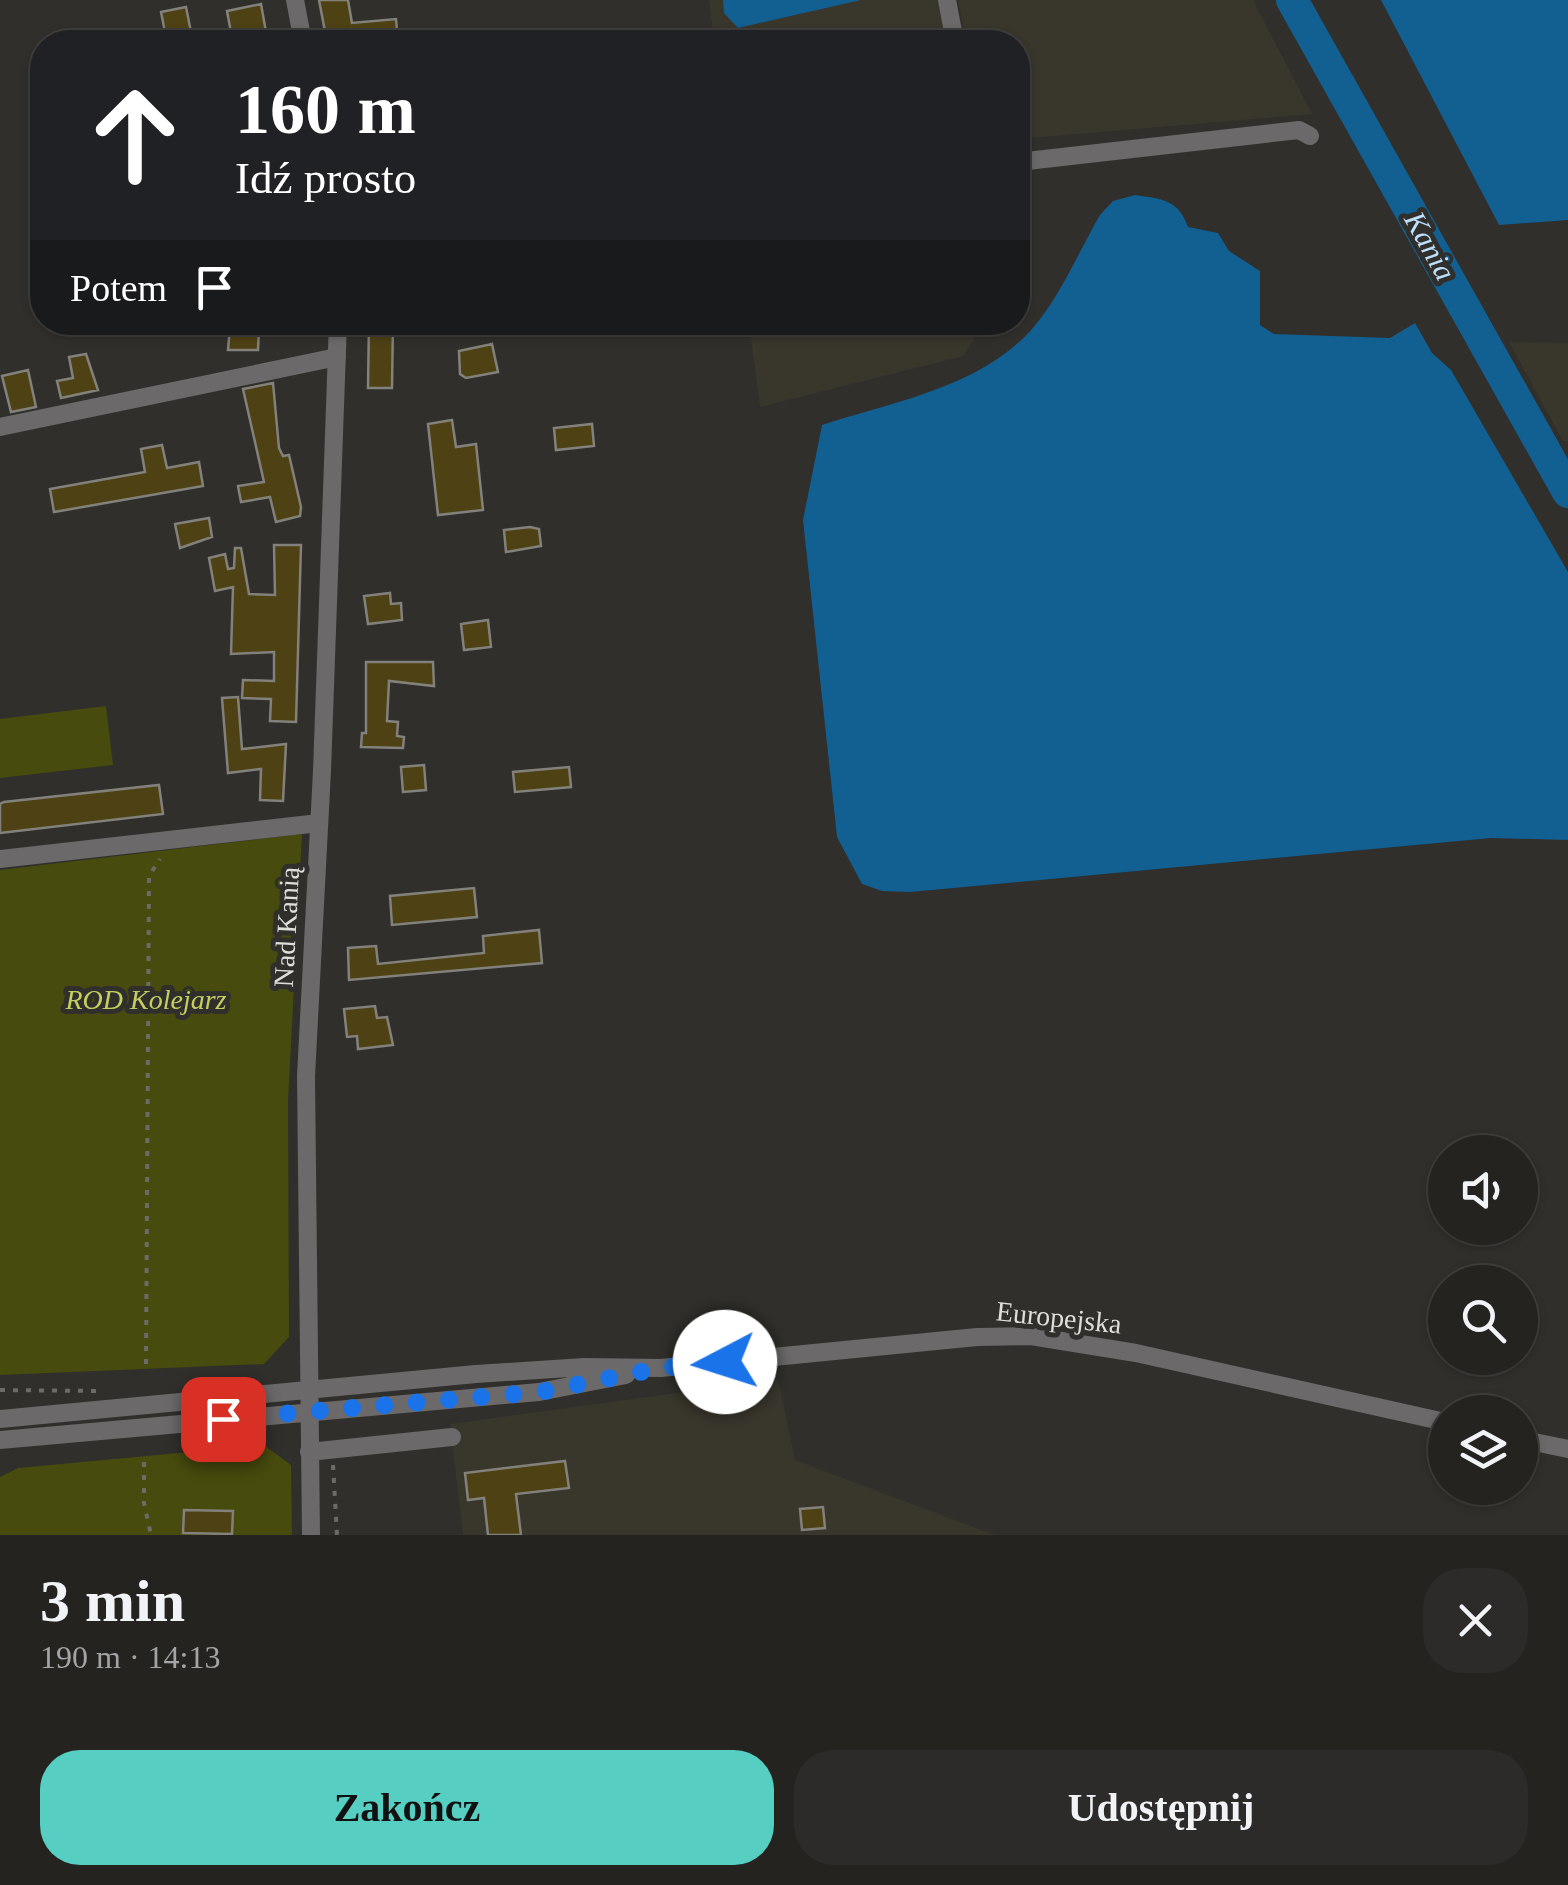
<!DOCTYPE html>
<html lang="pl">
<meta charset="utf-8">
<style>
:root{--surface:#242320;--page:#2c2b29;--text:#f1f3f6;--muted:#a3a4a5;--line:#41403e;--accent:#56cec2}
body{margin:0;font-family:Georgia,serif;background:var(--page);color:var(--text);height:100vh;display:flex;flex-direction:column;font-size:38px;white-space:nowrap}
*{box-sizing:border-box;margin:0}
p{font-size:32px;color:var(--muted)}
.icon{flex:none;width:55px;height:55px;fill:none;stroke:currentColor;stroke-width:2;stroke-linecap:round;stroke-linejoin:round}
.map{position:relative;height:1535px;overflow:hidden}
.details{display:flex;flex-direction:column;background:var(--surface);flex:1}
.details>*{flex:none}
.guide{position:absolute;left:30px;top:30px;width:1000px;height:305px;border-radius:40px;box-shadow:0 2px 8px #0004,0 0 0 2px var(--line);background:#202124;color:#fff;overflow:hidden}
.tools{position:absolute;left:1428px;top:1135px;display:grid;gap:20px}
.tools a{display:grid;place-items:center;width:110px;height:110px;border-radius:50%;background:var(--surface);box-shadow:0 2px 8px #0004,0 0 0 2px var(--line);font-size:50px}
.pin{position:absolute;display:grid;place-items:center;width:85px;height:85px;color:#fff;margin:-42px;border-radius:20px;box-shadow:0 5px 15px #0006}
.me{position:absolute;width:110px;margin:-55px;rotate:265deg;stroke-linejoin:round;filter:drop-shadow(0 0 8px #0008)}
.turn{display:flex;align-items:center;gap:35px;height:210px;padding:0 40px;font-size:45px}
.turn .icon{width:130px;height:130px;stroke-width:2.5}
.turn b{display:block;font-size:70px;line-height:85px}
.then{display:flex;align-items:center;height:95px;padding:0 40px;background:#0003;gap:20px;font-size:38px}
.round{display:grid;place-items:center;flex:none;width:105px;height:105px;border-radius:40px;background:var(--page)}
.summary{display:flex;align-items:center;justify-content:space-between;height:170px;padding:0 40px}
h1{font-size:60px;font-weight:700;line-height:75px}
.cta{display:flex;gap:20px;margin-top:auto;padding:20px 40px}
.cta a{flex:1;height:115px;border-radius:40px;background:var(--accent);color:#111;font-size:40px;font-weight:700;line-height:115px;text-align:center}
.cta a+a{background:var(--page);color:var(--text)}
.map>svg:first-child{display:block}
.built{fill:#39362c}
.green{fill:#474b0d}
.water{fill:#125f91}
.lines{fill:none;stroke-linecap:round;stroke-linejoin:round}
.river{stroke:#125f91;stroke-width:32}
.building{fill:#4e4114;stroke:#82817c;stroke-width:2.5}
.path{stroke:#6c6b68;stroke-width:4;stroke-dasharray:5 8;stroke-linecap:butt}
.minor{stroke:#6b6969;stroke-width:18}
.route{stroke:#1a73e8;stroke-width:18;stroke-dasharray:0 32.4}
.labels{text-anchor:middle;stroke-width:10;stroke-linejoin:round;paint-order:stroke}
.street-label{font-size:28px;fill:#dededb;stroke:#302f2b}
.park-label{font-size:28px;font-style:italic;fill:#c5cf5f;stroke:#302f2b}
.water-label{font-size:30px;font-style:italic;fill:#bde0fe;stroke:#302f2b}
</style>
<div class="map">
<svg width="1568" height="1535" viewBox="0 0 1568 1535">
<rect width="100%" height="100%" fill="#302f2b"/>
<path class="built" d="M 709,0 L 938,0 L 948,42 L 714,42 Z
M 958,0 L 1253,0 L 1312,114 L 1018,139 L 1018,42 L 966,42 Z
M 749,323 L 749,322 L 984,323 L 963,356 L 760,407 Z
M 1509,342 L 1568,343 L 1568,441 L 1563,441 Z
M 778,1379 L 795,1460 L 995,1535 L 463,1535 L 450,1424 Z"/>
<path class="green" d="M 106,706 L 113,765 L 0,778 L 0,719 Z
M 302,834 L 288,1102 L 289,1337 L 264,1364 L 0,1375 L 0,870 Z
M 264,1445 L 291,1465 L 292,1535 L 0,1535 L 0,1477 L 18,1468 Z"/>
<path class="water" d="M 723,0 L 861,0 L 738,28 L 724,13 Z
M 1381,0 L 1568,0 L 1568,220 L 1499,225 Z
M 1135,195 C 1162,199 1178,199 1188,227 L 1218,233 L 1229,251 L 1260,271 L 1260,325 L 1274,334 L 1390,338 L 1415,323 L 1432,353 L 1451,370 L 1568,572 L 1568,840 L 1491,838 L 910,892 L 882,891 L 862,884 L 837,837 L 803,520 L 822,425 C 893,402 981,387 1032,329 C 1060,297 1079,251 1100,215 L 1113,201 Z"/>
<g class="lines">
<path class="river" d="M 1292,0 L 1568,492"/>
</g>
<path class="building" d="M 319,0 L 348,0 L 352,23 L 396,19 L 398,42 L 327,42 Z
M 261,4 L 266,32 L 232,38 L 227,11 Z
M 186,7 L 191,32 L 166,37 L 161,12 Z
M 369,322 L 393,322 L 392,388 L 368,388 Z
M 230,327 L 259,328 L 258,350 L 228,350 Z
M 492,344 L 498,372 L 466,378 L 460,374 L 459,351 Z
M 86,354 L 98,390 L 61,398 L 57,381 L 73,378 L 69,357 Z
M 28,370 L 36,407 L 11,412 L 2,376 Z
M 273,383 L 279,448 L 283,456 L 289,455 L 301,507 L 300,516 L 276,522 L 270,497 L 241,502 L 238,486 L 264,482 L 243,389 Z
M 452,420 L 456,447 L 476,444 L 483,510 L 438,515 L 428,424 Z
M 592,424 L 594,446 L 556,450 L 554,428 Z
M 162,445 L 167,468 L 199,462 L 203,486 L 54,512 L 50,489 L 145,472 L 141,449 Z
M 209,518 L 212,537 L 180,548 L 175,524 Z
M 530,527 L 539,529 L 541,546 L 506,552 L 504,530 Z
M 274,545 L 301,545 L 296,722 L 270,721 L 271,699 L 242,698 L 243,680 L 274,681 L 274,652 L 231,654 L 233,587 L 215,591 L 209,558 L 225,554 L 228,569 L 234,568 L 235,548 L 241,548 L 249,594 L 275,595 Z
M 390,593 L 391,604 L 401,603 L 402,620 L 368,624 L 364,596 Z
M 488,620 L 491,647 L 464,650 L 461,624 Z
M 366,662 L 433,662 L 434,686 L 389,681 L 387,721 L 398,722 L 397,736 L 404,737 L 403,748 L 361,747 L 362,733 L 366,733 Z
M 238,697 L 242,749 L 286,744 L 283,801 L 260,800 L 261,769 L 228,773 L 222,698 Z
M 424,765 L 426,790 L 403,792 L 401,767 Z
M 569,767 L 571,787 L 515,792 L 513,772 Z
M 159,785 L 163,814 L 0,833 L 0,804 L 4,802 Z
M 474,888 L 477,917 L 392,925 L 390,896 Z
M 539,930 L 542,963 L 349,980 L 348,948 L 376,946 L 378,964 L 484,953 L 483,936 Z
M 375,1006 L 377,1018 L 387,1017 L 393,1045 L 358,1049 L 357,1036 L 347,1037 L 344,1009 Z
M 565,1461 L 569,1488 L 516,1494 L 521,1535 L 488,1535 L 484,1498 L 468,1500 L 465,1473 Z
M 823,1507 L 825,1528 L 802,1530 L 800,1509 Z
M 184,1510 L 233,1511 L 232,1534 L 183,1533 Z"/>
<g class="lines">
<path class="path" d="M 146,1364 L 149,876 L 160,859
M 0,1390 L 100,1391
M 144,1462 L 144,1503 L 151,1535
M 333,1465 L 337,1535"/>
<path class="minor" d="M 295,0 L 303,42
M 947,0 L 955,42
M 1018,162 L 1299,130 L 1310,136
M 0,427 L 337,357
M 0,859 L 319,823
M 0,1419 L 476,1374 L 584,1367 L 661,1368 L 977,1337 L 1031,1336 L 1136,1353 L 1445,1422
M 1520,1439 L 1568,1449
M 0,1440 L 539,1392 L 626,1375
M 309,1452 L 452,1437
M 311,1535 L 306,1076 L 322,771 L 338,322"/>
</g>
<g class="lines">
<path class="route" d="M 223,1419 L 540,1392 L 660,1368 L 725,1362"/>
</g>
<g class="labels">
<g class="street-label">
<text transform="translate(286 927) rotate(-87)" y="10">Nad Kanią</text>
<text transform="translate(1059 1317) rotate(6)" y="10">Europejska</text>
</g>
<g class="park-label">
<text x="146" y="1009">ROD Kolejarz</text>
</g>
<g class="water-label">
<text transform="translate(1430 246) rotate(61)" y="10">Kania</text>
</g>
</g>
</svg>
<div class="tools">
<a><svg class="icon" aria-label="sound" viewBox="0 0 24 24"><path d="M4 9h4l5-4v14l-5-4H4zM17 9q2 3 0 6"/></svg></a>
<a><svg class="icon" aria-label="search" viewBox="0 0 24 24"><circle cx="10" cy="10" r="6"/><path d="M15 15l6 6"/></svg></a>
<a><svg class="icon" aria-label="layers" viewBox="0 0 24 24"><path d="M12 4l9 5-9 5-9-5zM3 14l9 5 9-5"/></svg></a>
</div>
<div class="pin" style="left:223px;top:1419px;background:#d93025"><svg class="icon" aria-label="arrive" viewBox="0 0 24 24"><path d="M6 21V4h12l-3 4 3 4H6"/></svg></div>
<svg class="me" style="left:725px;top:1362px" viewBox="-20 -20 40 40"><circle r="19" fill="#fff"/><path d="M0-13L10 11 0 6-10 11z" fill="#1a73e8"/></svg>
<div class="guide">
<div class="turn"><svg class="icon" aria-label="ahead" viewBox="0 0 24 24"><path d="M12 20V5M6 11l6-6 6 6"/></svg><div><b>160 m</b>Idź prosto</div></div>
<div class="then">Potem<svg class="icon" aria-label="arrive" viewBox="0 0 24 24"><path d="M6 21V4h12l-3 4 3 4H6"/></svg></div>
</div>
</div>
<section class="details">
<div class="summary"><div><h1>3 min</h1><p>190 m · 14:13</p></div><a class="round"><svg class="icon" aria-label="close" viewBox="0 0 24 24"><path d="M6 6l12 12M18 6L6 18"/></svg></a></div>
<div class="cta"><a>Zakończ</a><a>Udostępnij</a></div>
</section>
